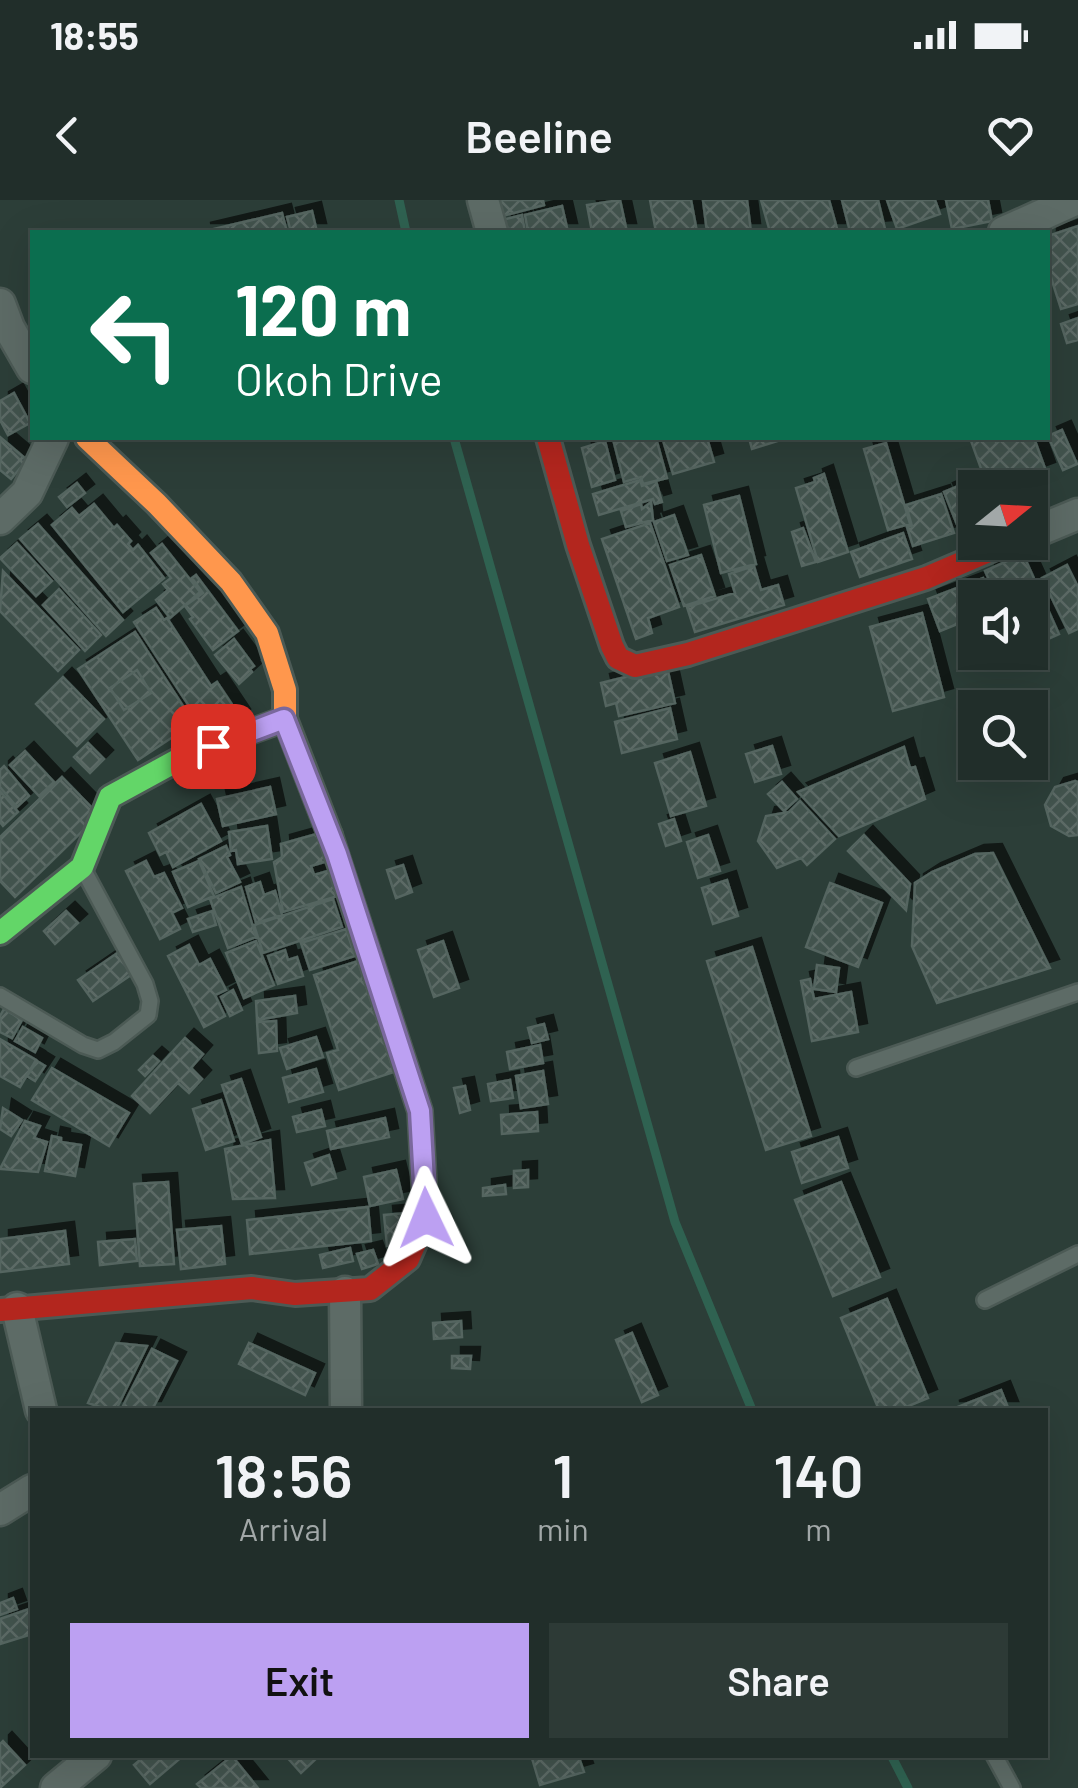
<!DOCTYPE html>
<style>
:root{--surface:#212e2a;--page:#2d3a36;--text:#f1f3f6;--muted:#a2a8a8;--line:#3e4a47;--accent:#bca0f2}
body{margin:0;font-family:Barlow,sans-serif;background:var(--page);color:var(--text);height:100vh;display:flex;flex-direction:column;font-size:38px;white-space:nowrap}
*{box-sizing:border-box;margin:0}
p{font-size:32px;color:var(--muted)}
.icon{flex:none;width:55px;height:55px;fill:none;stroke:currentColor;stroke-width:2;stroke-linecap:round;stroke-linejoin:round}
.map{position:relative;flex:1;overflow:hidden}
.sheet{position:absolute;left:30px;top:1208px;width:1018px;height:350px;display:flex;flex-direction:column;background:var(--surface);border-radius:0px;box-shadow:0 10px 40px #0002,0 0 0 2px var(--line)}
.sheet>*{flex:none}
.banner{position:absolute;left:30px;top:30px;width:1020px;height:210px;border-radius:0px;box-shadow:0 10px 40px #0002,0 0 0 2px var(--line);background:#0b6e4f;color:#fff;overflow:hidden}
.needle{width:65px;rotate:72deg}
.buttons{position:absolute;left:958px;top:270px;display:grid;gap:20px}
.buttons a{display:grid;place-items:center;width:90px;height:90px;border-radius:0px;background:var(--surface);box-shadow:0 10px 40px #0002,0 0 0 2px var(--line);font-size:50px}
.pin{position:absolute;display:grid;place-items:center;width:85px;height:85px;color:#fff;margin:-42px;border-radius:20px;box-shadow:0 5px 15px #0006}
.me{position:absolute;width:110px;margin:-55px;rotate:358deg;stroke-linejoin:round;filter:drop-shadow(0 0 8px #0008)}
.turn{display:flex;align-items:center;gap:35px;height:210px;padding:0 40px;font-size:45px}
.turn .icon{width:130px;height:130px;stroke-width:2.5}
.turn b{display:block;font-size:70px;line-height:85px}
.eta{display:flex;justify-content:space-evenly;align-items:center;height:170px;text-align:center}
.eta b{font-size:60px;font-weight:600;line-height:70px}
.primary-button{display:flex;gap:20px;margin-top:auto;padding:20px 40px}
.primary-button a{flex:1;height:115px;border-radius:0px;background:var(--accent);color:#111;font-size:40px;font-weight:600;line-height:115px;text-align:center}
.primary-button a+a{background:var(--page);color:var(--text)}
.status{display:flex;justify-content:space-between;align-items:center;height:70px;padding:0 50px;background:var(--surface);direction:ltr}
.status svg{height:28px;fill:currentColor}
header{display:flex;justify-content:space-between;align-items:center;height:130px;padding:0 40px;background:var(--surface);font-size:45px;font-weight:600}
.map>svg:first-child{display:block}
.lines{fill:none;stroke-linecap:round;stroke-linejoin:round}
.stream{stroke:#2f6251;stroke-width:9}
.building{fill:url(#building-cross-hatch);stroke:#546560;stroke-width:2.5;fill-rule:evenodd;filter:url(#shadow)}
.lane-casing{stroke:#4c5a55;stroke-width:20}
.street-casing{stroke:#4c5a55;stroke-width:35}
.fast-casing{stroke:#4c5a55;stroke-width:28}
.slow-casing{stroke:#4c5a55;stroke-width:28}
.jam-casing{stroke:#4c5a55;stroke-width:28}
.lane{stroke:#5d6b66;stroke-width:15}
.street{stroke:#5d6b66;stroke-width:30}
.fast{stroke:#63d668;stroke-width:22}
.slow{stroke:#ff974d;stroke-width:22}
.jam{stroke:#b3261e;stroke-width:22}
.route-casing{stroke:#7a689d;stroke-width:25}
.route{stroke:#bca0f2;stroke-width:18}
</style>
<div class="status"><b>18:55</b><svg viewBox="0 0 49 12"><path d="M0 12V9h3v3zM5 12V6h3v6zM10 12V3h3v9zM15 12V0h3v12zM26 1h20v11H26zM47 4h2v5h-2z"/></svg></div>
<header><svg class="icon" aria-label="back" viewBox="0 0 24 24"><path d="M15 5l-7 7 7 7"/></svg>Beeline<svg class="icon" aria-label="heart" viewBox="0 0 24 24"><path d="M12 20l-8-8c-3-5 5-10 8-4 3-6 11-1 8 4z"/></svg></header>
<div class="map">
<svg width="1078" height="1588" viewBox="0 0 1078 1588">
<defs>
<pattern id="building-cross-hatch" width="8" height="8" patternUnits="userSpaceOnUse" patternTransform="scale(2.5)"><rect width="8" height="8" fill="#42524d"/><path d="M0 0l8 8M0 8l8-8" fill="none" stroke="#5b6a65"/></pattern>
<filter id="shadow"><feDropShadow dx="9" dy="-9" stdDeviation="0" flood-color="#0009"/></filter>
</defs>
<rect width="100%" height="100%" fill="#2c3e38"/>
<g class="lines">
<path class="stream" d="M 399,0 L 406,32
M 454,238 L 675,1022 L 752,1210
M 891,1555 L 908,1588"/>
</g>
<path class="building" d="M 495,0 L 543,0 L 544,5 L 499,17 Z
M 620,0 L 627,32 L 592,32 L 587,5 Z
M 650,0 L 691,0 L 697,32 L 656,32 Z
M 703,0 L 747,0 L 751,32 L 707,32 Z
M 761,0 L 829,0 L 838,32 L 770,32 Z
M 842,0 L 878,0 L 885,29 L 850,32 Z
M 887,0 L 935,0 L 940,14 L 897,29 Z
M 946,0 L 988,0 L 992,21 L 952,29 Z
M 562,6 L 568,32 L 528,32 L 525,15 Z
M 312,11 L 317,32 L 291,32 L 287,17 Z
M 282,13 L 287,32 L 201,32 Z
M 522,15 L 525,32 L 504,32 L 502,20 Z
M 1078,26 L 1078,104 L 1061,109 L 1048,68 L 1048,36 Z
M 1078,118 L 1078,140 L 1067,143 L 1061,124 Z
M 14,193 L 30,223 L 8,235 L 0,220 L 0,201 Z
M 1062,230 L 1077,264 L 1063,270 L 1048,236 Z
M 0,237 L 27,260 L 11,279 L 0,270 Z
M 633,238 L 656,238 L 667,278 L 643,284 L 641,277 L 624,282 L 614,243 Z
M 670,238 L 707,238 L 714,262 L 673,274 L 663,240 Z
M 749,238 L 787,238 L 752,249 Z
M 970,238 L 994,238 L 996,242 L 1009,238 L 1034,238 L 1046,271 L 1032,276 L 1030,269 L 1011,276 L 1013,281 L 988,288 Z
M 605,241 L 615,280 L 592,287 L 582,248 Z
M 886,243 L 910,324 L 888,330 L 864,249 Z
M 824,274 L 848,352 L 818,362 L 796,288 L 815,282 L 814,278 Z
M 640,280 L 642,286 L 656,281 L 662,302 L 655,304 L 653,299 L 599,315 L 593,294 Z
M 973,280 L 976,288 L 975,326 L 960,332 L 944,292 Z
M 77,283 L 85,293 L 67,307 L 59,297 Z
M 941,294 L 954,333 L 913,346 L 907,327 L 912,326 L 906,305 Z
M 739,296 L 756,364 L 721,373 L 704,305 Z
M 651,302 L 653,320 L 626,327 L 621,311 L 641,304 L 642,309 Z
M 94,304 L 114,328 L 117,325 L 131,341 L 128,344 L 133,350 L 138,345 L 164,378 L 123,412 L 52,325 L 72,308 L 79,316 Z
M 674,315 L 688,355 L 667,361 L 654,322 Z
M 650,323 L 679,407 L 648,418 L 652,433 L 636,439 L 602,339 Z
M 38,324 L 123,420 L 106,436 L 20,339 Z
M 803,328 L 816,362 L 802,366 L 792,332 Z
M 903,333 L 912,359 L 860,377 L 851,352 Z
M 17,343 L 52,381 L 36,396 L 0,358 Z
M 162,344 L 200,392 L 170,418 L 156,400 L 168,390 L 163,384 L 171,378 L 151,353 Z
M 1023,354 L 1059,434 L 1030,447 L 1030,398 L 997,398 L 985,371 Z
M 701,355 L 715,396 L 684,406 L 670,365 Z
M 1067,365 L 1078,387 L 1078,429 L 1069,433 L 1042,378 Z
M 754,366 L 761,390 L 778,385 L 784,405 L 695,432 L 687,407 L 735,393 L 729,374 Z
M 3,371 L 79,450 L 58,471 L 0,411 Z
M 196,375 L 238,431 L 213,450 L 190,419 L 193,417 L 185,406 L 203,393 L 192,378 Z
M 983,378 L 991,398 L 975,398 L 975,417 L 940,431 L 928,399 Z
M 59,389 L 101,435 L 85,451 L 43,405 Z
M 156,408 L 164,420 L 167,418 L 211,486 L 217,482 L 241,518 L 210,538 L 134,422 Z
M 922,413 L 944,497 L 893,511 L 870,427 Z
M 135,432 L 194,523 L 138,560 L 78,469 ZM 137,470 L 151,493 L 124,510 L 110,488 Z
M 234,439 L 254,466 L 250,469 L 252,472 L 239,484 L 215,455 Z
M 667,467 L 675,503 L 619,516 L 616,503 L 606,506 L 601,483 Z
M 137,470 L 151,493 L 124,510 L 110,488 Z
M 63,477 L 104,519 L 77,546 L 36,504 Z
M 670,508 L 677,539 L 622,553 L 615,522 Z
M 88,543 L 104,559 L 90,573 L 74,557 Z
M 772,546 L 781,574 L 755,582 L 746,554 Z
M 904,547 L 910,568 L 915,567 L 925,599 L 839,636 L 798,592 Z
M 25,551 L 54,582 L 39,596 L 10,565 Z
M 690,552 L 706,606 L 671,616 L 655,563 Z
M 4,566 L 29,596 L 17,607 L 0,587 L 0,570 Z
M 62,577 L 99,615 L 15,697 L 0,681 L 0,637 Z
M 1075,581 L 1078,582 L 1078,635 L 1069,636 L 1051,626 L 1045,605 L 1055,587 Z
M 782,582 L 797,599 L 784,611 L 768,594 Z
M 270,587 L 276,614 L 223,626 L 217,599 Z
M 0,591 L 18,612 L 3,626 L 0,622 Z
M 800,601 L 835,639 L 807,665 L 801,658 L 777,668 L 758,641 L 766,616 L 789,612 Z
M 201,604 L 221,641 L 173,667 L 166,652 L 160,655 L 149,633 Z
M 674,619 L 681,641 L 666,646 L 659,624 Z
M 267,626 L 272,659 L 238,664 L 236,650 L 231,651 L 229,632 Z
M 320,633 L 328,661 L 311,666 L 314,675 L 331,670 L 338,696 L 283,712 L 274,662 L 282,657 L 281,644 Z
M 708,635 L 720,671 L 698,678 L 687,642 Z
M 864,635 L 910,684 L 906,710 L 848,651 Z
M 226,646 L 230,655 L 227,657 L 240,682 L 216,693 L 199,659 Z
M 993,653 L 1050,768 L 937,803 L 912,746 L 915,683 L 932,672 L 975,654 Z
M 146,661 L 154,677 L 164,673 L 182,708 L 172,713 L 180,729 L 160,739 L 126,671 Z
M 199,661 L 214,696 L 188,707 L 173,672 Z
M 403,665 L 412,692 L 396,698 L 387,670 Z
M 727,680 L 738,716 L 713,724 L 702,688 Z
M 260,682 L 264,695 L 275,691 L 282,715 L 256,723 L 246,687 Z
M 830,683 L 882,703 L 858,767 L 806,747 Z
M 241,687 L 256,737 L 228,748 L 210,699 Z
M 333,699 L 342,727 L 263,753 L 254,725 Z
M 66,711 L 78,723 L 55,744 L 44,731 Z
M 212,711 L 216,725 L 193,732 L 188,719 Z
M 346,729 L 355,756 L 310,770 L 301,743 Z
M 256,741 L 274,785 L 244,798 L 226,753 Z
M 443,741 L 459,788 L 434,797 L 418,750 Z
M 189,745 L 199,765 L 210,759 L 226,790 L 215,795 L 225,816 L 204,827 L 168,756 Z
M 752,747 L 811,936 L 766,950 L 707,761 Z
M 285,750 L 288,760 L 297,757 L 303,776 L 278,784 L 268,756 Z
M 119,752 L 134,773 L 93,801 L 78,780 Z
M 358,761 L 394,872 L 339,890 L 327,853 L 338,850 L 314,775 Z
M 817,765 L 839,768 L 836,792 L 814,789 Z
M 810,779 L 814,799 L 851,792 L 858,832 L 812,841 L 801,781 Z
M 233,790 L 242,810 L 230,816 L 221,797 Z
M 295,796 L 297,813 L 257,820 L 256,801 Z
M 4,809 L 22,820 L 12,838 L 0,832 L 0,816 Z
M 276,821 L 277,851 L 259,853 L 257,822 Z
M 544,824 L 548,839 L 532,843 L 528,828 Z
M 23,827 L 42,838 L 35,852 L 15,841 Z
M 316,837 L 323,857 L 287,869 L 280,848 Z
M 185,838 L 203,854 L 191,868 L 202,879 L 189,893 L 178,883 L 150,913 L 132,896 Z
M 0,839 L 36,860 L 20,887 L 0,876 Z
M 540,845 L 543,863 L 510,869 L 507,852 Z
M 153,856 L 159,861 L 145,876 L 139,870 Z
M 37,861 L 45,866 L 35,881 L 27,876 Z
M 52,868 L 129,913 L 109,946 L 32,900 Z
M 316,869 L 323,892 L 289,902 L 283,878 Z
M 543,871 L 548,904 L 521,908 L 516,876 Z
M 241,879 L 261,937 L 242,944 L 222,885 Z
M 510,880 L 513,898 L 491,901 L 488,884 Z
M 465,886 L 470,910 L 460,913 L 454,888 Z
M 221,900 L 234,941 L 206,950 L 193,909 Z
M 3,908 L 22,920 L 11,936 L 0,929 Z
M 321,910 L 325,926 L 297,932 L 293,917 Z
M 537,912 L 538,931 L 502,934 L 501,915 Z
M 385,918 L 389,937 L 331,949 L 327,931 Z
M 25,921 L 40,926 L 34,938 L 47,942 L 38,972 L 0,969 Z
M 52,936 L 61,938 L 61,942 L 81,945 L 75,976 L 45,971 Z
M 838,937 L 848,968 L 802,983 L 792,952 Z
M 270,940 L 275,998 L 233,999 L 225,949 Z
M 329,955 L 336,978 L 312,985 L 305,963 Z
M 396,970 L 403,999 L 370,1006 L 364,977 Z
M 528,970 L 528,987 L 514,988 L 514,971 Z
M 168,982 L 174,1064 L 140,1066 L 134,984 Z
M 841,982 L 880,1077 L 833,1096 L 795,1000 Z
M 505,985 L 506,994 L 483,996 L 483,988 Z
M 368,1007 L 371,1041 L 250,1054 L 247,1020 Z
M 407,1013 L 410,1045 L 387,1046 L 384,1015 Z
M 221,1026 L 225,1064 L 181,1069 L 177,1030 Z
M 65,1031 L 69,1064 L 0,1072 L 0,1039 Z
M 135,1039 L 137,1061 L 100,1065 L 98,1042 Z
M 350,1048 L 353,1061 L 323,1068 L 320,1055 Z
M 373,1050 L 378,1064 L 362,1069 L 357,1054 Z
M 887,1099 L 928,1198 L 899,1210 L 879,1210 L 841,1118 Z
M 461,1121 L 462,1137 L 434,1139 L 433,1123 Z
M 632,1133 L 658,1195 L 642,1202 L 616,1140 Z
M 116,1143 L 147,1146 L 116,1210 L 109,1210 L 88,1203 Z
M 249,1143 L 315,1173 L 305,1195 L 239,1164 Z
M 152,1149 L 177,1161 L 152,1210 L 126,1210 L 122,1208 Z
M 452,1156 L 471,1156 L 470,1169 L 452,1168 Z
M 1001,1190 L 1009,1210 L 950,1210 Z
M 13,1398 L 17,1409 L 0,1415 L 0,1403 Z
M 32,1408 L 32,1434 L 0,1444 L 0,1419 Z
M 3,1541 L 25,1565 L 0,1588 L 0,1544 Z
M 146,1555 L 184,1555 L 150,1584 L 134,1565 Z
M 285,1555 L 320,1555 L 301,1573 Z
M 531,1555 L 578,1555 L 584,1572 L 540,1585 Z
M 232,1556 L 258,1588 L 201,1588 L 197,1584 Z"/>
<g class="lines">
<defs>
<path id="lane" d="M 0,796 L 83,845 L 98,850 L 114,842 L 148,815 L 150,801 L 145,784 L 83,669
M 856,868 L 1078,792
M 985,1100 L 1078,1054
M 994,1555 L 1012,1588"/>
<path id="street" d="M 483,0 L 492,32
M 1004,32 L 1075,0
M 0,104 L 9,128 L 32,168
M 0,319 L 27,293 L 53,238
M 1030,334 L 1078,314
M 345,1092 L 346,1210
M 17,1108 L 41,1210
M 0,1310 L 32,1290
M 56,1588 L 96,1555"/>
<path id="fast" d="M 0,733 L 82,667 L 110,597 L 187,555 L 285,519"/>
<path id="slow" d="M 87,238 L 157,304 L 231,382 L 267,433 L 285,490 L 285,519 L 330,635"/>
<path id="jam" d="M 548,238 L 578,345 L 612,446 L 618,458 L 635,466 L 688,454 L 926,378 L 1010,342
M 0,1110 L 252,1088 L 295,1094 L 370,1089 L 408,1059 L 426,1018 L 420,911 L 330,635"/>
</defs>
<use href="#lane" class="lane-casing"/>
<use href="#street" class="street-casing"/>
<use href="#fast" class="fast-casing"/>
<use href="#slow" class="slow-casing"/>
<use href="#jam" class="jam-casing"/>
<use href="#lane" class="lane"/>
<use href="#street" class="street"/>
<use href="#fast" class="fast"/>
<use href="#slow" class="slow"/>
<use href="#jam" class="jam"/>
</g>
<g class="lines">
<defs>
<path id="route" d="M 213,546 L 284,519 L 337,654 L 420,911 L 426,1018"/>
</defs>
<use href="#route" class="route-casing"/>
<use href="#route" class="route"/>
</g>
</svg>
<div class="buttons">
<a><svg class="needle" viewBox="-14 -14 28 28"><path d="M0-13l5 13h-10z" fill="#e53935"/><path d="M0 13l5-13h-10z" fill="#a2a8a8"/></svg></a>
<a><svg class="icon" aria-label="sound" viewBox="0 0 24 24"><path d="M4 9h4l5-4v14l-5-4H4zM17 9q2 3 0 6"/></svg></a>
<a><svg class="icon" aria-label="search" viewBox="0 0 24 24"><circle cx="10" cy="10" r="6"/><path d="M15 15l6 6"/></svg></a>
</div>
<div class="pin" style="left:213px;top:546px;background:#d93025"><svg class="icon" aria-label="arrive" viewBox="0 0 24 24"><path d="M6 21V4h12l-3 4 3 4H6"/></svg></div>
<svg class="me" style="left:426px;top:1018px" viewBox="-20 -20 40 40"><path d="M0-17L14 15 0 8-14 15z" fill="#bca0f2" stroke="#fff" stroke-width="4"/></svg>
<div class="banner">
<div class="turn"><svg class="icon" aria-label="left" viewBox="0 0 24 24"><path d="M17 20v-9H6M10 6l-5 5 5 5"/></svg><div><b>120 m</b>Okoh Drive</div></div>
</div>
<section class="sheet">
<div class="eta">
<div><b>18:56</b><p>Arrival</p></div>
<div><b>1</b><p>min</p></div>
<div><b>140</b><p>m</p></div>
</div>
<div class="primary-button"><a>Exit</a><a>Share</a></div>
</section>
</div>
